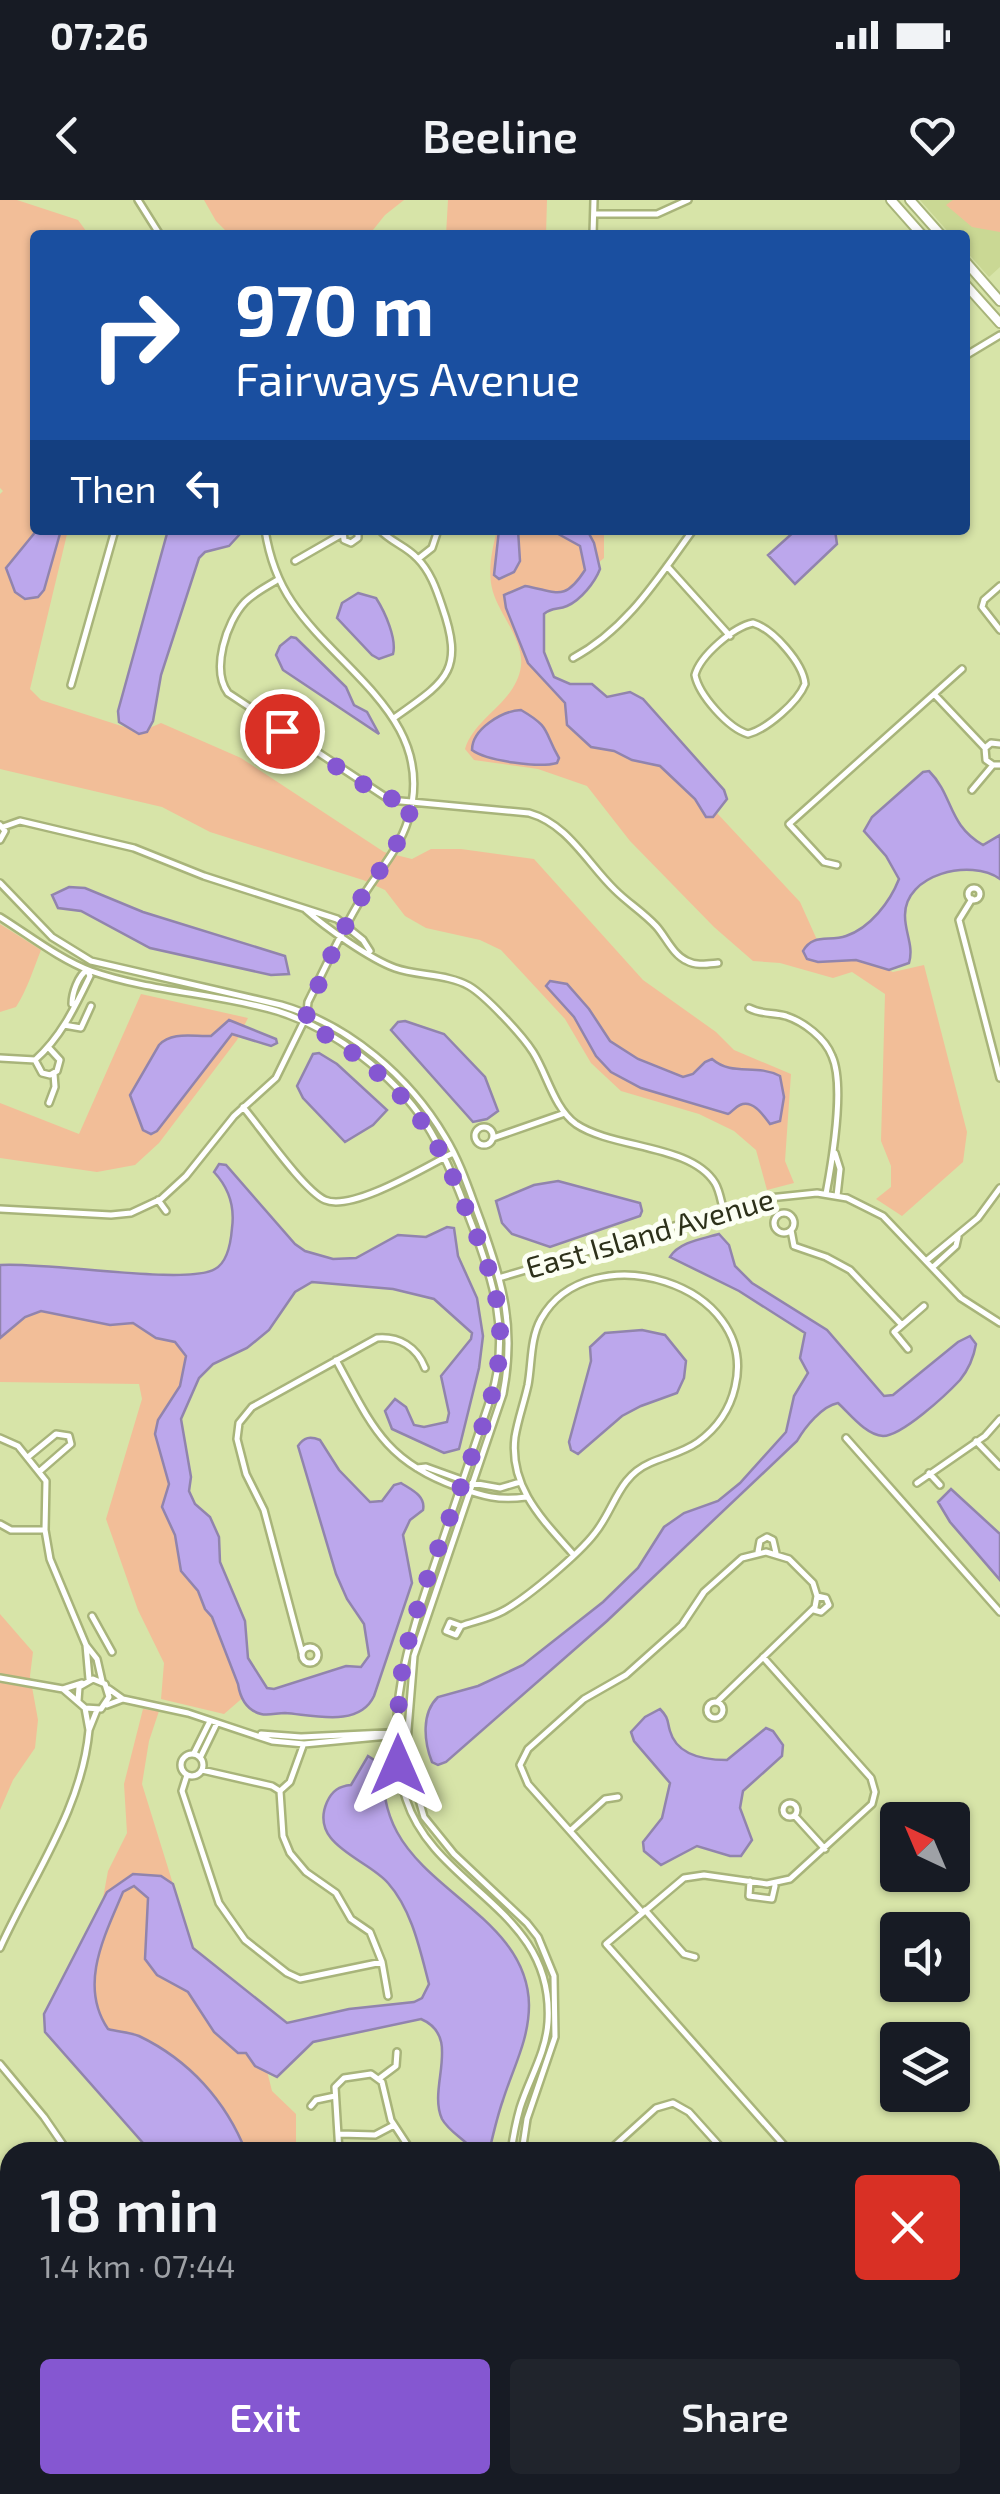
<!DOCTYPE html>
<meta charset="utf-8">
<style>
:root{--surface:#171b24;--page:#20242c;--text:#f1f3f6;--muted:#9ea1a6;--accent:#8557d1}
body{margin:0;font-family:"Exo 2",sans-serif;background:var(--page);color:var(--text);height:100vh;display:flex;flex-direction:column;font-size:38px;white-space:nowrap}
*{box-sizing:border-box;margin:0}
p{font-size:32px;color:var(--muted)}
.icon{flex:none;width:55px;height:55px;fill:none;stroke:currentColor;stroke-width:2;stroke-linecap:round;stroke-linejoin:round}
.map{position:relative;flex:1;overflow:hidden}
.drawer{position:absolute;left:0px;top:1942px;width:1000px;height:352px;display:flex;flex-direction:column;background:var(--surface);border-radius:30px 30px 0 0;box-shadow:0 2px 8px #0004}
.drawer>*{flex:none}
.top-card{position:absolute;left:30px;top:30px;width:940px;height:305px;border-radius:10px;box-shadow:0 2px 8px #0004;background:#1a4fa0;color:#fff;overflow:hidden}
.needle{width:65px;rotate:316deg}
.controls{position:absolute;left:880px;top:1602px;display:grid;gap:20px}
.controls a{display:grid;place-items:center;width:90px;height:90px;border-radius:10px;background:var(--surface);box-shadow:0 2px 8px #0004;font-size:50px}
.pin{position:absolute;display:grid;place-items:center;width:85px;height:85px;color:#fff;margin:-42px;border:5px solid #fff;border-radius:50%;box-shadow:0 2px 10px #0007}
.me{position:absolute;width:110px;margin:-55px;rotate:0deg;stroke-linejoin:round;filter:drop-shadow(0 0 8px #0008)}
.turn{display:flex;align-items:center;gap:35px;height:210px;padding:0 40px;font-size:45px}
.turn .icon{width:130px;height:130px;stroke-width:2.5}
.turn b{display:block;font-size:70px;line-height:85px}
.then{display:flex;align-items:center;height:95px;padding:0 40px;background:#0003;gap:20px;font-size:38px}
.round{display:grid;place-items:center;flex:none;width:105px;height:105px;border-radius:10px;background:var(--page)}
.overview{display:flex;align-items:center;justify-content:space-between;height:170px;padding:0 40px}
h1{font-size:60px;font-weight:600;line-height:75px}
.action{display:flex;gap:20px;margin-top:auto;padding:20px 40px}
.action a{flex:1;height:115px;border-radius:10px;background:var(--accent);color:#fff;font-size:40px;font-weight:600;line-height:115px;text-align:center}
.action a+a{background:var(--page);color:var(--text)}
.status{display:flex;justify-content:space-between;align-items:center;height:70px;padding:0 50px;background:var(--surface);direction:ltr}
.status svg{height:28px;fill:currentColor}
header{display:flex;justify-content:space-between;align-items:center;height:130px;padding:0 40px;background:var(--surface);font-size:45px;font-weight:600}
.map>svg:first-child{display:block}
.built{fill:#cad894}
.green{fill:#f2be98}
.water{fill:#bca7ec;stroke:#9184ad;stroke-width:2.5}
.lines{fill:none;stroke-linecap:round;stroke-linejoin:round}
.canal{stroke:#bca7ec;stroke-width:6}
.street-casing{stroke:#a8b47a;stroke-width:10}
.secondary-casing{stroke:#a8b47a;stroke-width:12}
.highway-casing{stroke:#a8b47a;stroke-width:15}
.street{stroke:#fff;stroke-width:5}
.secondary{stroke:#fff;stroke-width:8}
.highway{stroke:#fff;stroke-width:10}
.route{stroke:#8557d1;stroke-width:18;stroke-dasharray:0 32.4}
.labels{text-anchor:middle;stroke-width:10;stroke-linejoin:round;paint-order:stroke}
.street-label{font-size:30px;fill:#2d311a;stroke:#fcfff3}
</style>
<div class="status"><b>07:26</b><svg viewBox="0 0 49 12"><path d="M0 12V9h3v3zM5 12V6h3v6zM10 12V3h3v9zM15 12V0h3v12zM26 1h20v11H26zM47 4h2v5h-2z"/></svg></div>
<header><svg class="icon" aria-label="back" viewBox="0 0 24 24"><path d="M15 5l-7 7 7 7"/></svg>Beeline<svg class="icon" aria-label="heart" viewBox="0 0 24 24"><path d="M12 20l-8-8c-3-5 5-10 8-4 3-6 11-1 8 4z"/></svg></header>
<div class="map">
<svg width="1000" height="2294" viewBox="0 0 1000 2294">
<rect width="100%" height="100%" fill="#d7e4a8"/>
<path class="built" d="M 920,0 L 1000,0 L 1000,67 L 989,77 L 965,50 L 965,35 L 951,35 Z"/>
<path class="green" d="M 0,0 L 17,0 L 78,20 L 89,35 L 35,35 L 35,330 L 68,330 L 30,489 L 41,500 L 140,532 L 161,523 L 241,558 L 384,652 L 412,659 L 431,649 L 461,649 L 534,659 L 643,780 L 716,832 L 734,850 L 791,874 L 785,961 L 794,983 L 767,990 L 756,950 L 734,931 L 699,914 L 621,891 L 591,863 L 565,819 L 501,750 L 480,740 L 426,728 L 405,716 L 385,690 L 363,680 L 210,632 L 162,607 L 0,569 L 0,294 L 3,291 L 0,288 Z
M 204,0 L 404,0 L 385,15 L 369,35 L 230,35 L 216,21 Z
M 448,0 L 547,0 L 546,35 L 446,35 Z
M 953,0 L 1000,0 L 1000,32 L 972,27 L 946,5 Z
M 497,330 L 604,330 L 604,358 L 544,409 L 537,456 L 554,483 L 688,582 L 800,702 L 818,742 L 893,772 L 924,765 L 967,932 L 963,962 L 902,1016 L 876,999 L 891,987 L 891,966 L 881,941 L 885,794 L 852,772 L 833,778 L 780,763 L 753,761 L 714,727 L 630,641 L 587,586 L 538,569 L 474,560 L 465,549 C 475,516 516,503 521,466 C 524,441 500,415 493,392 C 487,372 492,350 497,330 Z
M 0,724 L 41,750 C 33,770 27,790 16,807 L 0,812 Z
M 141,794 L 248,818 L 237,840 L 159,943 L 135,965 L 97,972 L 0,958 L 0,903 L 79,934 Z
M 262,1088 L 195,1162 L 171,1220 L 175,1267 L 246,1495 L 224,1514 L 161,1499 L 164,1463 L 138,1410 L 106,1319 L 142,1199 L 139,1184 L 0,1182 L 0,1121 L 35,1103 Z
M 0,1414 L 33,1452 L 30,1476 L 38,1520 L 35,1548 L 13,1580 L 0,1610 Z
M 143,1509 L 159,1511 L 149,1541 L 142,1584 L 173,1684 L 150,1737 L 176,1777 L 265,1863 L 272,1891 L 296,1914 L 296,1952 L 238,1952 L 173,1864 L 97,1822 L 88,1779 L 108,1671 L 127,1633 L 124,1584 Z
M 0,2218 L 10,2229 L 10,2285 L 61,2285 L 69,2294 L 0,2294 Z
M 188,2285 L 328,2285 L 333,2288 L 497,2285 L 498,2294 L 196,2294 Z"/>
<path class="water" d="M 37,330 L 61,330 L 44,390 L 38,397 L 25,399 L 15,392 L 6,368 Z
M 168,330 L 239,330 L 240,334 L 229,346 L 205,352 L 199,358 L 161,475 L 153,521 L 147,532 L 139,534 L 119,522 L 118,511 Z
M 499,330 L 518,330 L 520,361 L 514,372 L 499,379 L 494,375 Z
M 551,330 L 587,330 L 594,343 L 600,369 C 595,382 581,400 567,406 C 558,410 552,407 544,414 L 544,452 L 554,477 L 570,484 L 592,484 L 607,497 L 630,492 L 643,499 L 724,590 L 727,599 L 713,617 L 706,617 L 695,599 L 660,566 L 632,560 L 614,551 L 591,547 L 567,525 L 565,503 L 528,463 L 506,408 L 504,395 L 525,386 C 556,391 564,403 585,370 L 580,346 Z
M 796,330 L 835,330 L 837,344 L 795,384 L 768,355 Z
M 358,393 L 376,398 C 385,412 397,439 393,454 L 379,459 L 372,455 L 337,418 L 342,403 Z
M 291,437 L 296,438 L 346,487 L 354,505 L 367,512 L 379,534 L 283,470 L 276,455 L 280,446 Z
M 521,510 C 552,528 543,531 559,558 L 557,563 C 539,568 487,561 472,550 C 472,529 502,511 521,510 Z
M 929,571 C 954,596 947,624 983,645 L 1000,635 L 1000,679 C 971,658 904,674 905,716 C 905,733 914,746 909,763 L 889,770 L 856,760 L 818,762 L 807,759 L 803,751 C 813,733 829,742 846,736 C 870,728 890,702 899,679 L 886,656 L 864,631 L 872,617 L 923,572 Z
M 69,687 L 85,688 L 143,712 L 285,756 L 289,774 L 271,775 L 150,748 L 81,711 L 58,708 L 52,695 Z
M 550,781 L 567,784 L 589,809 L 610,841 L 638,859 L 683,877 L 693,874 L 705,862 L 712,859 C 733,877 755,863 780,876 L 784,897 L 780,921 L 770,924 C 764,916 753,899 740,905 C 735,907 732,912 728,914 L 641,888 L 611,872 L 596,856 L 574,817 L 546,786 Z
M 229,820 L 276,839 L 277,843 L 271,846 L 232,834 L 157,931 L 151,934 L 143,930 L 130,895 L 159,845 C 172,831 194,837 211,836 Z
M 405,821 L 444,834 L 485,877 L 498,911 L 487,919 L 473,922 L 391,830 L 398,822 Z
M 319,853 L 337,864 L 387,910 L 373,925 L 345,942 L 303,898 L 297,886 L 313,854 Z
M 219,964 L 226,965 L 295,1044 L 305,1051 L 333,1059 L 356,1058 L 398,1035 L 426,1037 L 447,1027 L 454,1028 L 458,1056 L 477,1098 L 483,1136 L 479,1168 L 459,1249 L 444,1253 L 392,1229 L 385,1211 L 395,1199 L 406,1207 L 414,1225 L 424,1227 L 447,1222 L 449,1213 L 441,1176 L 471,1139 L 472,1133 L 434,1099 L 393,1089 L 312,1082 L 295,1092 L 269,1130 L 247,1148 L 213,1164 L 199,1178 L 181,1219 L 191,1277 L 189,1291 L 195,1304 L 210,1317 L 219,1337 L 220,1362 L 245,1421 L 248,1458 L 267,1488 L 274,1489 L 346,1466 L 361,1467 L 369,1456 L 364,1424 L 347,1399 L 336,1374 L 298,1246 C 304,1237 310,1236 320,1240 L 339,1270 L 370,1302 L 382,1301 L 394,1285 L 401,1283 C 412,1290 426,1296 423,1310 L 410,1320 L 403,1335 L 412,1383 L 374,1496 C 359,1528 313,1515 285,1513 C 277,1513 268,1516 261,1514 C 246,1510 240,1497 238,1484 L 212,1417 L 205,1409 L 198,1391 L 181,1371 L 175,1335 L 162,1307 L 169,1284 L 155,1234 L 158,1220 L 180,1186 L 186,1156 L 175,1142 L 156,1138 L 133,1123 L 110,1125 L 41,1111 L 25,1117 L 0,1138 L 0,1065 C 44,1061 187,1086 215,1069 C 228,1062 231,1041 232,1028 C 235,1006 229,988 214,972 Z
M 558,981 L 640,1003 L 642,1011 L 640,1016 L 550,1047 L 512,1034 L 502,1023 L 496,1001 L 534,985 Z
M 719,1034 L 729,1045 L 735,1066 L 752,1083 L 827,1130 L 884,1196 L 893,1195 L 958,1142 L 970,1136 L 976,1144 C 974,1156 968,1170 960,1180 C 947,1194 902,1236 883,1236 C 866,1235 850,1214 838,1203 C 822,1206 805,1227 797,1241 L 607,1421 L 446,1562 L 438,1565 L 432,1562 C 424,1542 421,1513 438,1497 L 478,1486 L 523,1465 L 603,1402 L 638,1368 L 664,1327 L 684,1313 L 718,1301 L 740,1283 L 786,1232 L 794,1196 L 808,1173 L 800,1158 L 805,1133 L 739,1091 L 670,1057 C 679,1042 702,1039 719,1034 Z
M 642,1130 L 665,1135 L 686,1161 L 684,1178 L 677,1193 L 641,1206 L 622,1216 L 578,1254 L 571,1250 L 569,1242 L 591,1161 L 590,1147 L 605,1133 Z
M 951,1289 L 1000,1334 L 1000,1380 L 950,1322 L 938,1302 Z
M 660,1509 C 669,1518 667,1521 670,1531 C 677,1556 706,1560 727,1560 L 766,1528 L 773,1531 L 783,1545 L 782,1556 L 743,1591 L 740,1608 L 752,1640 L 741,1656 L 730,1656 L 697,1646 L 661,1665 L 644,1651 L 643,1642 L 662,1618 L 670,1583 L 634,1541 L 631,1532 L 645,1517 Z
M 368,1556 L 382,1565 C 383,1589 385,1610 397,1632 C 431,1695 528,1724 529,1805 C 529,1840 513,1868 503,1900 C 497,1917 493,1935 489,1952 L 475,1952 C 466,1940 449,1932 442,1919 C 427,1887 463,1837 421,1819 L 313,1842 L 277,1877 L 255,1866 L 246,1853 L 238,1853 L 214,1832 L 188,1792 L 157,1775 L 145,1759 L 148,1698 L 134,1686 L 123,1692 C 105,1735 78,1785 108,1829 C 118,1832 129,1832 139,1836 C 189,1860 226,1901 246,1952 L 151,1952 L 45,1832 L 44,1814 L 107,1692 L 133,1674 L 161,1676 L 173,1684 L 193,1748 L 287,1823 L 349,1809 L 414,1802 L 422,1798 L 429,1784 C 420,1750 412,1710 388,1683 C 368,1659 308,1645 327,1602 C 332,1591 339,1586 351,1585 Z"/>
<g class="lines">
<path class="canal" d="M 990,2193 L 1000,2204"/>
<defs>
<path id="street" d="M 138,0 L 160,35
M 594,14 L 657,14 L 688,0
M 593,35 L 594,0
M 965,156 L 1000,135
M 265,330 C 269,355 277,380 292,402 C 339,472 439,520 408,620 C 398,653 373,677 357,706 C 339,737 324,770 308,802 L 307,812
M 343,330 L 344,340 L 351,343 L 358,338 L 358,330
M 380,330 C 391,342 406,346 417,358 C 430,371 436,388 442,406 C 465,472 446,481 394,518
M 418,359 L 432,348 L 438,330
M 295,361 L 342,334
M 667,366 L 730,436
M 279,379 C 268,386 255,392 245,402 C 226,422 211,470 228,493 L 390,600 L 529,613 C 568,624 587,663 615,690 C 628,703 643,712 656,726 C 666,737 673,755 687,761 C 696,766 707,764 718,763
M 1000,386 L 984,400 L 982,407 L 1000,430
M 753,423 C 773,429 803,463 805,484 C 798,502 767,529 748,534 C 728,528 699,495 695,475 C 700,456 733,427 753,423 Z
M 573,458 C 627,429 658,378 693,330
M 71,485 L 115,330
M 934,494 L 985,548
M 985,548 L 986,560 L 993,565 L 1000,565
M 985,548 L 991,543 L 1000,544
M 972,590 L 993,565
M 0,625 L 5,631 L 0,640
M 3,627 L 20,621 L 134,648 L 204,676 L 337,719 L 363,740 L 370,751
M 837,665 L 824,662 L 789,624 L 962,469
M 0,683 L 52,737 L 91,761 L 281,805 C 349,825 409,876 445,937 C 461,963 470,993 481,1022 C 503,1085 516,1127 503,1194 L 414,1456 L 406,1554 L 424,1617 L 454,1654 L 527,1723 L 538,1737 L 554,1776 L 555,1837 L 527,1919 L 522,1952
M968 694a6 6 0 1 1 12 0a6 6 0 1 1-12 0Z
M 972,699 L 959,720 L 1000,878
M 306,710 C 325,727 370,759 395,768 C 418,776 448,774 469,786 C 486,796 522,835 533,852 C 547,874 554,908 576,924 C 613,949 691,944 715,983 C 720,991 721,1002 724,1012
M 0,717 C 29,735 59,759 91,771 C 151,792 216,793 277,811 C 334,829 393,874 426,924 C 445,954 458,987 470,1020 C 493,1078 511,1135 491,1197 C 474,1247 457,1297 440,1348 C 414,1426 379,1516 406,1599 C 435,1689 555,1709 548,1822 C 546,1853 529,1879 520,1908 C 516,1922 513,1938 511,1952
M 72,804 C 72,793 78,776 87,770
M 749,808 C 762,815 773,812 786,816 C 804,822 825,838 832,856 C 845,885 832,962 826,994
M 64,825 L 81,828 L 91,806
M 0,858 L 35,860 C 61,837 75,807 90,776 L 88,772
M 35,860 L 42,873 L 50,875 L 57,871 L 60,860 L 49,848
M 49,903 L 55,887 L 54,874
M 243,907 C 260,927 304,991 325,1000 C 352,1012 427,966 453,953
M475 936a9 9 0 1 1 18 0a9 9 0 1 1-18 0Z
M 493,938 L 565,913
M 835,953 L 840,969 L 837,996
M 158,1000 L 166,1011
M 0,1009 L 111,1015 L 131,1013 L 161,999 L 186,976 L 234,916 L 276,878 L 303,823
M774 1023a10 10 0 1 1 20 0a10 10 0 1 1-20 0Z
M 791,1030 L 794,1046 L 826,1057 L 850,1070 L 902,1125
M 926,1061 L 978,1018 L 1000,988
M 933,1067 L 956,1046 L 958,1037
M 502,1077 L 769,998 L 817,993 L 847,998 L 883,1016 L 961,1098 L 1000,1123
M 908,1149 L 894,1132 L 924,1106
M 336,1160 C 371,1224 384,1261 457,1287 C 483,1296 498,1301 526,1297
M 0,1238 L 18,1246 L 46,1281 L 45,1330 L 50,1359 L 86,1445
M 846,1238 L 1000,1412
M 976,1241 L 1000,1266
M 28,1257 L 56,1234 L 69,1236 L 71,1244 L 40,1271
M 417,1268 L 426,1267 L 462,1280
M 929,1273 L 940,1285
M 472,1283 L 500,1288 L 520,1282
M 917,1283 L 985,1236 L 1000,1219
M 0,1324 L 11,1330 L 45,1330
M 758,1352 L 760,1341 L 767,1337 L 773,1340 L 776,1353
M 814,1410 L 821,1412 L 829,1405 L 826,1398 L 817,1396
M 92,1416 L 112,1452
M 461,1426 L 450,1422 L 446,1431 L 456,1435 L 461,1426 C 475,1421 490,1418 503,1411 C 527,1398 579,1354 595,1333 C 615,1308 618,1277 650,1263 C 666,1256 684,1252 698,1242 C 717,1228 730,1209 735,1187 C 760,1083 589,1033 541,1119 C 530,1139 532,1163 528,1185 C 524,1203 518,1219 515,1237 C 509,1287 542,1319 573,1354
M302 1455a8 8 0 1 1 16 0a8 8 0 1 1-16 0Z
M 302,1453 L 264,1310 L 246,1274 L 237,1239 L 239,1223 L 252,1207 L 377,1138 C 399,1136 417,1147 425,1168
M 763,1457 L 871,1578 L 875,1592 L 872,1604 L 790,1679 L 767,1684 L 704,1675 L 684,1678 L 606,1744 L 790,1952
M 0,1478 L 63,1489
M 89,1479 L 86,1445 L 97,1459 L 102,1481
M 123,1499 L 188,1513 L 272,1541 L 304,1544 L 388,1536 L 398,1532
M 78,1501 L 79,1487 L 93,1479 L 105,1484 L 109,1497 L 101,1509 L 85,1508 L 63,1489 L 82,1483
M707 1510a8 8 0 1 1 16 0a8 8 0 1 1-16 0Z
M 107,1505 L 123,1499 L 109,1489
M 85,1508 L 89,1530 L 97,1510
M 261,1534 L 301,1537 L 407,1532
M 194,1553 L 210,1521
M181 1565a11 11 0 1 1 22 0a11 11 0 1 1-22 0Z
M 201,1556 L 217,1523
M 202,1570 L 272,1586 L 280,1591
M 187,1575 L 182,1591 L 219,1703 L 245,1740 L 287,1773 L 300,1779 L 382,1762
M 280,1591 L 283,1636 L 290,1653 L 306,1672 L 336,1693 L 351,1719 L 370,1732 L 382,1762 L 388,1796
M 280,1591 L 290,1582 L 303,1546
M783 1610a7 7 0 1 1 14 0a7 7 0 1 1-14 0Z
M 795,1616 L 825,1649
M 570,1631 L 605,1599 L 618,1597
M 750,1681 L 749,1696 L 772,1699 L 775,1686
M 645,1710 L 684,1754 L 695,1757
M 642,1712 L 528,1584 L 520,1565 L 528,1549 L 584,1499 L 626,1475 L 682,1425 L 704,1392 L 742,1358 L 766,1352 L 789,1359 L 813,1383 L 817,1396 L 815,1407 L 717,1502
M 0,1748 C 32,1677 82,1609 89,1530
M 0,1864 L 44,1917 L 68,1952
M 380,1878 L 396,1866 L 397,1852
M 311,1906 L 316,1900 L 335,1896
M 340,1934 L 375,1935 L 394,1925
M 613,1947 L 656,1908 L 673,1903 L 689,1912 L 725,1952
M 339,1952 L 335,1887 L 344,1878 L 371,1874 L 382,1882 L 391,1920 L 412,1952
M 0,2252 L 10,2263
M 27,2285 L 31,2294
M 610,2285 L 618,2294
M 629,2285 L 637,2294
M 879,2294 L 908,2289 L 932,2294"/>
<path id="secondary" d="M 891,0 L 922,35
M 910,0 L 941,35
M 965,61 L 1000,101
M 965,84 L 1000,123
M 990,2033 L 1000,2024
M 990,2053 L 1000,2044
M 701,2294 L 711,2285
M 724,2294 L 734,2285"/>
<path id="highway" d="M 0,2166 L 10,2177
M 0,2185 L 10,2196
M 90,2285 L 98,2294
M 107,2285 L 115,2294"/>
</defs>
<use href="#street" class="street-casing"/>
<use href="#secondary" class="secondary-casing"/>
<use href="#highway" class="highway-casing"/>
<use href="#street" class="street"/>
<use href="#secondary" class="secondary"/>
<use href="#highway" class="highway"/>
</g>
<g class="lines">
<path class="route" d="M 282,531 L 383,597 L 412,602 C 405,642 379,669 358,703 C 336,741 319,782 304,822 C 383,867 429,913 462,999 C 479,1042 498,1083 500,1130 C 502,1186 477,1239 459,1292 C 439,1348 414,1407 403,1466 C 397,1499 398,1532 398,1565"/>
</g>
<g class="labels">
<g class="street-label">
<text transform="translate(650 1034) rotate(-16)" y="10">East Island Avenue</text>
</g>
</g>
</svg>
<div class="controls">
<a><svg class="needle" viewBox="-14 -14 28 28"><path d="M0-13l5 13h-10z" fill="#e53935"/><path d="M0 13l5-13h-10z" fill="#9ea1a6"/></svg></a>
<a><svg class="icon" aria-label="sound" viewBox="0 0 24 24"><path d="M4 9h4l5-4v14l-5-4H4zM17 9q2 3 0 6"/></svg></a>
<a><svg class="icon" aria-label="layers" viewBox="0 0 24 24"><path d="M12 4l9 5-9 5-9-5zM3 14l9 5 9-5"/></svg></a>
</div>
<div class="pin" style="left:282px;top:531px;background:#d93025"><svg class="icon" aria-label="arrive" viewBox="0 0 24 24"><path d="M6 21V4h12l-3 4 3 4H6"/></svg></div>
<svg class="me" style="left:398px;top:1565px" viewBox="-20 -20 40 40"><path d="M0-17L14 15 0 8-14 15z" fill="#8557d1" stroke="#fff" stroke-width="4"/></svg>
<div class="top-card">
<div class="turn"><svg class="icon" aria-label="right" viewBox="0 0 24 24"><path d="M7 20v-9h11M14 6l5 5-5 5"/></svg><div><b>970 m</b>Fairways Avenue</div></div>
<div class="then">Then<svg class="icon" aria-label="left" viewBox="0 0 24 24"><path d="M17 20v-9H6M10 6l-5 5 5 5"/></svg></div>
</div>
<section class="drawer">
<div class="overview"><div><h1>18 min</h1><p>1.4 km · 07:44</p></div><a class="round" style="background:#d93025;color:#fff"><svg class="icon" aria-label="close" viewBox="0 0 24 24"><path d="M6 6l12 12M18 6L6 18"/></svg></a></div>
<div class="action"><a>Exit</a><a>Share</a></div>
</section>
</div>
